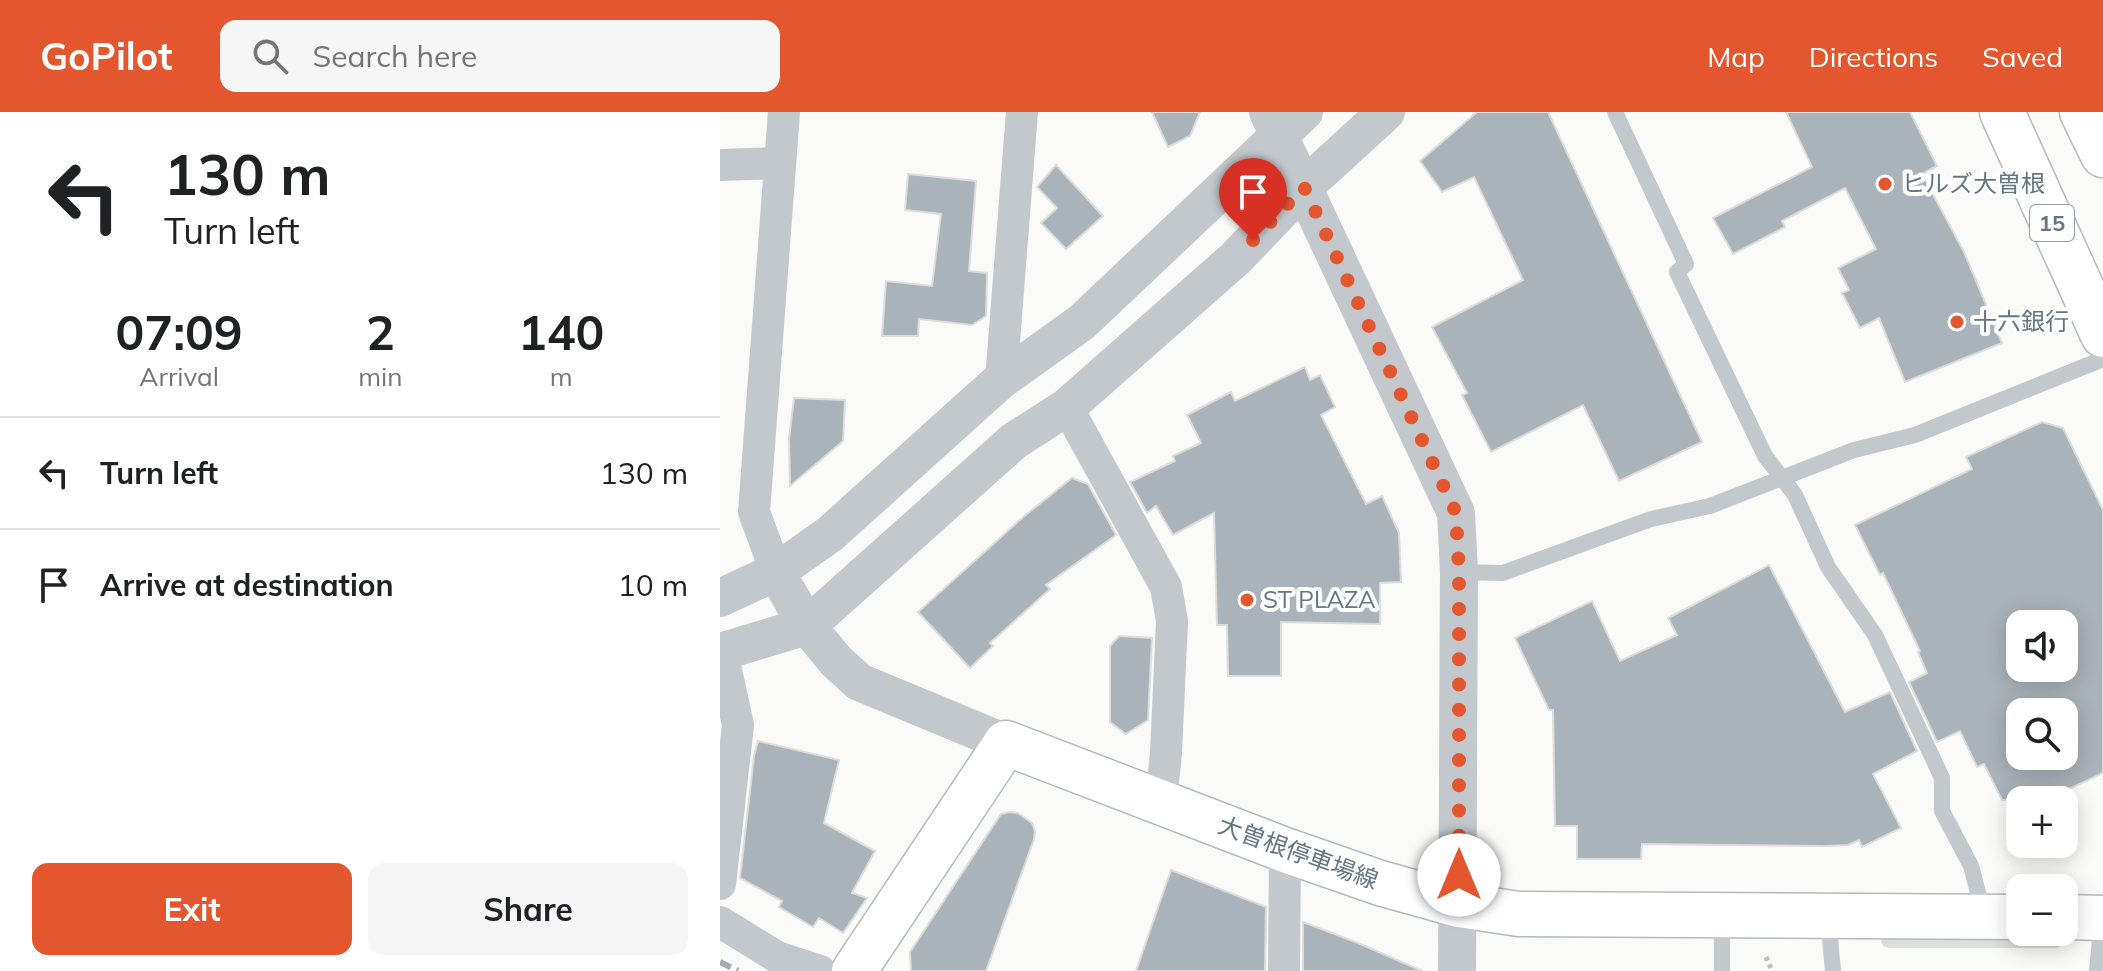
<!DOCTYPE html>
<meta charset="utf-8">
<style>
:root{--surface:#fff;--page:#f6f6f6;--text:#202124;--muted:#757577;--line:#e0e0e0;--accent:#e4572e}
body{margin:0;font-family:Mulish,"Noto Sans JP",sans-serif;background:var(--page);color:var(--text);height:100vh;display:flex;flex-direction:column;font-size:30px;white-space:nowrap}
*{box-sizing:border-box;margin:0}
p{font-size:26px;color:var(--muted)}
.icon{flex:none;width:44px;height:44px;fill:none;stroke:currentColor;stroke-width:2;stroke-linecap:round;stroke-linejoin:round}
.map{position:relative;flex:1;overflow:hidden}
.drawer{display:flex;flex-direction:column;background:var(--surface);width:720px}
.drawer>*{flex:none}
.top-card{background:#fff;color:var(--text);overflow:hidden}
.controls{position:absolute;left:1286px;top:498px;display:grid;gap:16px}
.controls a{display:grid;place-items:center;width:72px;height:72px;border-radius:16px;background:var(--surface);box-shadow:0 4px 20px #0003;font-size:40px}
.pin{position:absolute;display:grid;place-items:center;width:68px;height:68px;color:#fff;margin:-82px -34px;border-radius:50% 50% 50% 0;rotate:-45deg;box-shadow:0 0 8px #0007}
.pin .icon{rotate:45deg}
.me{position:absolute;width:88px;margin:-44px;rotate:0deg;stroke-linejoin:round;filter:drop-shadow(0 0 6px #0008)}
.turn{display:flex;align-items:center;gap:28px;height:168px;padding:0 32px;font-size:36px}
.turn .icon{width:104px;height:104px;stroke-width:2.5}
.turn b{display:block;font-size:56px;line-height:68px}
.eta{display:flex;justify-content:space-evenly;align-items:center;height:136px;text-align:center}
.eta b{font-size:48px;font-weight:700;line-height:56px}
.cta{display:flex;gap:16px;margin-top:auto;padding:16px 32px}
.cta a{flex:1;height:92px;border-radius:16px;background:var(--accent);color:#fff;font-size:32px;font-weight:700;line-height:92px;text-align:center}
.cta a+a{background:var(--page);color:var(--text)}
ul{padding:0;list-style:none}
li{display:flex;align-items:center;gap:24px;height:112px;padding:0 32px;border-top:2px solid var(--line)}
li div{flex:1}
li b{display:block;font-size:30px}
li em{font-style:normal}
header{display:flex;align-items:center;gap:48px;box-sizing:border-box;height:112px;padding:0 40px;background:var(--accent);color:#fff}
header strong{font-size:38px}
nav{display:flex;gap:44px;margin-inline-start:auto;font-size:28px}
.search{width:560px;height:72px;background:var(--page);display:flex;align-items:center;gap:20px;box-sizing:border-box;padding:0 28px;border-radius:16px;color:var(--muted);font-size:30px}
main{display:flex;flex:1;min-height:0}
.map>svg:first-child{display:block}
.green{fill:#dadfd7}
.building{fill:#aab3b9;stroke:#dcdcda;stroke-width:2;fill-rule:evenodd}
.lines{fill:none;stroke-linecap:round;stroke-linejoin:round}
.secondary-casing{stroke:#b3babf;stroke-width:47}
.primary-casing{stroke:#b5babe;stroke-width:47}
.path{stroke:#bbbfc2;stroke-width:5;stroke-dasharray:4 4;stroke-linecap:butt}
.service{stroke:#c3c8cc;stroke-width:16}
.minor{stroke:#c3c8cc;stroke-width:32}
.tertiary{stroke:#c3c8cc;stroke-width:38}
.secondary{stroke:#fff;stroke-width:44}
.primary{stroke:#fff;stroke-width:44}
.rail{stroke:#a2aab0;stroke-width:6;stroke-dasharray:12 6;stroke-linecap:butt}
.route{stroke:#e4572e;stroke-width:14;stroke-dasharray:0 25.2}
.poi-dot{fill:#e4572e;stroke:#fff;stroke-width:3}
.labels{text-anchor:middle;stroke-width:8;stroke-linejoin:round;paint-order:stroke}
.shield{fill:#fff;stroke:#939fa8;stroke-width:2}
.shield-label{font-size:22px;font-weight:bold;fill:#657683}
.poi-label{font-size:24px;fill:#657683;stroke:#fff;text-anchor:start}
.street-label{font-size:24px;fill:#657683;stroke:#fff}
</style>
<header>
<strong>GoPilot</strong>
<div class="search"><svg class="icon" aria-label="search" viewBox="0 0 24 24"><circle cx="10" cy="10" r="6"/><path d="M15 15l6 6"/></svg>Search here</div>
<nav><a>Map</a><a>Directions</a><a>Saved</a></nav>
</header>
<main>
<section class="drawer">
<div class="top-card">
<div class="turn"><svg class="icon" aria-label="left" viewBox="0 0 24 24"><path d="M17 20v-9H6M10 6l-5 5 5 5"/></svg><div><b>130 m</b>Turn left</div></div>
</div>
<div class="eta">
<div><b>07:09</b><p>Arrival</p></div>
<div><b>2</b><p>min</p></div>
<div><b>140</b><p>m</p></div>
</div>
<ul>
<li><svg class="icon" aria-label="left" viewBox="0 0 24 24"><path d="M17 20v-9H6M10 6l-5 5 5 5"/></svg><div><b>Turn left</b></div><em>130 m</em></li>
<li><svg class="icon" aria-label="arrive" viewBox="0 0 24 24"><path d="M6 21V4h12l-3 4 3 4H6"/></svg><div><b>Arrive at destination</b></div><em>10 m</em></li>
</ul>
<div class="cta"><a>Exit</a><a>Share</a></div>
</section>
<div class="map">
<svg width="1383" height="859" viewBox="0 0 1383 859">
<rect width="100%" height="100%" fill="#fafaf8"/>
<path class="green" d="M 1167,820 L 1337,823 L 1341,825 L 1342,832 L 1338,836 L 1169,836 L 1163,834 L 1161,829 Z"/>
<path class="building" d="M 432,0 L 480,0 L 470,24 L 448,35 Z
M 757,0 L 828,0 L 982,330 L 899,369 L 863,293 L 771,340 L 742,283 L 747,281 L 712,215 L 803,168 L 754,65 L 722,80 L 700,49 Z
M 1066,0 L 1190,0 L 1217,54 L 1202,62 L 1244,140 L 1282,231 L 1185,270 L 1159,206 L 1140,216 L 1122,181 L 1129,178 L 1118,156 L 1156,137 L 1125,76 L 1062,109 L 1065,115 L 1013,142 L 993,106 L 1092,55 Z
M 336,53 L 383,104 L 346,137 L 321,111 L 337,96 L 317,75 Z
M 188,62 L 256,69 L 249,159 L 267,161 L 266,204 L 252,213 L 199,207 L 198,224 L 162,224 L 166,169 L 212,174 L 221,102 L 185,98 Z
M 585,255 L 590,268 L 600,263 L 615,295 L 601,303 L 646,392 L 662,384 L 679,421 L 681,470 L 660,471 L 660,512 L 561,510 L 561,564 L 508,564 L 507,513 L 497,513 L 494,401 L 453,423 L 436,394 L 427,401 L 410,370 L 455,349 L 453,344 L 481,331 L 467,303 L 511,280 L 515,289 Z
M 74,286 L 125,288 L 123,329 L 70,374 L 69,327 Z
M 1322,310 L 1343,316 L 1383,398 L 1383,661 L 1326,688 L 1282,688 L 1264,652 L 1257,655 L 1240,619 L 1217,630 L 1189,570 L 1207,561 L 1198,540 L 1200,539 L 1163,461 L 1160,463 L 1135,413 L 1252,357 L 1246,345 ZM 1300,512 L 1344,512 L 1344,556 L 1300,556 ZM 1300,600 L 1344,600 L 1344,644 L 1300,644 Z
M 352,366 L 368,372 L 396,423 L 326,473 L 330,477 L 270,531 L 273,534 L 250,556 L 198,500 L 302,406 Z
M 1049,453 L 1125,600 L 1170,580 L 1197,639 L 1153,662 L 1181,716 L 1142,735 L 1139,728 L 1128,733 L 1105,734 L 922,732 L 921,747 L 857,747 L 857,714 L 835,714 L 833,598 L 829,598 L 795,526 L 872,489 L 900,549 L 957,523 L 948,506 Z
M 399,524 L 432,526 L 428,608 L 406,622 L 390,610 L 390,534 Z
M 38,629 L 119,648 L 104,711 L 155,739 L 132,781 L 147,786 L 123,821 L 99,806 L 93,815 L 59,795 L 62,789 L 20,766 L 34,644 Z
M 290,700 L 298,701 L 312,711 L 315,719 L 314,727 L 266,859 L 191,859 L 190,840 L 281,702 Z
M 451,758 L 546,795 L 545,859 L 416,859 Z
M 583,810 L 638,831 L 702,859 L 583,859 Z"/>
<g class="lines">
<defs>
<path id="secondary" d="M 1344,805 L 1383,806
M 134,859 L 286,631 L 565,738 L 660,771 L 739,793 L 799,802 L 1300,805"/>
<path id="primary" d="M 1282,0 L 1383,223
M 1362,0 L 1383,43"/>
</defs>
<use href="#secondary" class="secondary-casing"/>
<use href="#primary" class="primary-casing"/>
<path class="path" d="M 1046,845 L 1052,859"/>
<path class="service" d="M 895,0 L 966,152 L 957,160 L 1045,344 L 1075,383 L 1108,455 L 1155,523 L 1222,666 L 1222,699 L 1251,754 L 1264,803
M 739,460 L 783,461 L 931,407 L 990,394 L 1134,338 L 1195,323 L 1383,247
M 1108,805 L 1113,859
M 1002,859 L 1002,803
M 1377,859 L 1382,807"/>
<path class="minor" d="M 0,53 L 60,51
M 281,268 L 302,0
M 347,295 L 446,475 L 452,509 L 446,641 L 441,689
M 56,460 L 34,400 L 64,0
M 0,772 L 18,613 L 2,540
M 0,810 L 57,845 L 100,859
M 564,859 L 565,738"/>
<path class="tertiary" d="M 548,0 L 736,401 L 739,460 L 737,859
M 56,460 L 87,514 L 116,549 L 139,570 L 286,631
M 0,486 L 56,460 L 110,422 L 281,268 L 362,210 L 584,0
M 0,540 L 87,514 L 294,329 L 347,295 L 516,146 L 584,75 L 666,0"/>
<use href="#secondary" class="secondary"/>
<use href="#primary" class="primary"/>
<path class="rail" d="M 0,850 L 18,859"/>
</g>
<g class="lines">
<path class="route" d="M 533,128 L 584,75 L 736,401 L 739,460 L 739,763"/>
</g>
<g class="poi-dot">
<circle cx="1165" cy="72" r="8"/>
<circle cx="1237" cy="210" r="8"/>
<circle cx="527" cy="488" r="8"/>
</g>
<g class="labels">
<rect class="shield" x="1310" y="93" width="44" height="36" rx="6"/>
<g class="shield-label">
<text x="1332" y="119">15</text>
</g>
<g class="poi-label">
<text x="1181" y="80">ヒルズ大曽根</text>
<text x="1253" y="218">十六銀行</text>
<text x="543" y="496">ST PLAZA</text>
</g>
<g class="street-label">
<text transform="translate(578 741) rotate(20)" y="8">大曽根停車場線</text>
</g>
</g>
</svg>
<div class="controls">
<a><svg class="icon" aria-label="sound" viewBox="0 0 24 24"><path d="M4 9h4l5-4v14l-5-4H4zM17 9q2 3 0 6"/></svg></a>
<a><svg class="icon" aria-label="search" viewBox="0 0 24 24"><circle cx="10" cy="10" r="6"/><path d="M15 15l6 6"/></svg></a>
<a>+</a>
<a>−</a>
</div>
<div class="pin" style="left:533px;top:128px;background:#d93025"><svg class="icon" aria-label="arrive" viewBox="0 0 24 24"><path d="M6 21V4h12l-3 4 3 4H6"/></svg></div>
<svg class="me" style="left:739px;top:763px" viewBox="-20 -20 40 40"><circle r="19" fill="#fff"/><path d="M0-13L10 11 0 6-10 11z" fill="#e4572e"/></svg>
</div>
</main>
